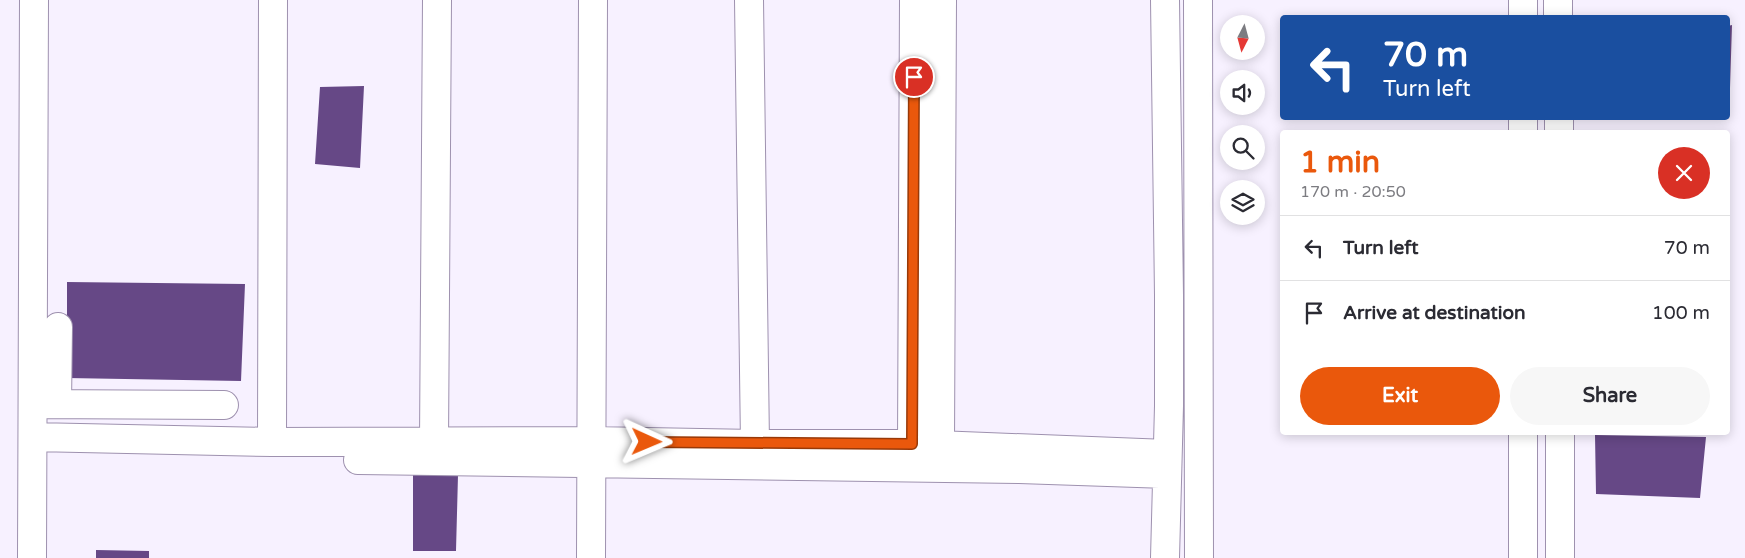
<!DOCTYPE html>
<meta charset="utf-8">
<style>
:root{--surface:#fff;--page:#f7f7f7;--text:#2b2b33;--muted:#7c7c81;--line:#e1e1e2;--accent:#ea580c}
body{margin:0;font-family:"Varela Round",sans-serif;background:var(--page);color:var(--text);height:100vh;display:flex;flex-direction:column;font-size:19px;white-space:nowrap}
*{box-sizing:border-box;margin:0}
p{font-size:16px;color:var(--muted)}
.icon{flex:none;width:28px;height:28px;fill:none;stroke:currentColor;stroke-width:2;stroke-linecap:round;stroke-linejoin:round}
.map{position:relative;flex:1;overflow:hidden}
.details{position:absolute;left:1280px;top:130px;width:450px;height:305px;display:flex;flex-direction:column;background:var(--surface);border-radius:5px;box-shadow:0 2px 12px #0003}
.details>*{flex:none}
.banner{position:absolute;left:1280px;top:15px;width:450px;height:105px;border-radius:5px;box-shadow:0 2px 12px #0003;background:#1a4fa0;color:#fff;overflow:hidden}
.needle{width:32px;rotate:186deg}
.tools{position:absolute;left:1220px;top:15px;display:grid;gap:10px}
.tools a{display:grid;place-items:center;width:45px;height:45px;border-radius:50%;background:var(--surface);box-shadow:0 2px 12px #0003;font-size:25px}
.pin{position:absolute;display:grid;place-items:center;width:42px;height:42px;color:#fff;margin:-21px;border:2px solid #fff;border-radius:50%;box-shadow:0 1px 5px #0007}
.me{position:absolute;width:55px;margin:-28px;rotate:91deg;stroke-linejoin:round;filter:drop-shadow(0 0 4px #0008)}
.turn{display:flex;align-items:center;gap:18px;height:105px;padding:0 20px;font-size:22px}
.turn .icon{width:65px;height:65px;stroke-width:2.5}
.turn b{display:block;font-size:35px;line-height:42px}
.round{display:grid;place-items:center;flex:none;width:52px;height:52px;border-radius:26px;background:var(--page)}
.overview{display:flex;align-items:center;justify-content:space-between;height:85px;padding:0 20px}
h1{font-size:30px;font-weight:800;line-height:38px;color:var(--accent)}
.button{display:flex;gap:10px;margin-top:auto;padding:10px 20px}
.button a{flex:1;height:58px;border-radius:30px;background:var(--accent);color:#fff;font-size:20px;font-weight:800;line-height:58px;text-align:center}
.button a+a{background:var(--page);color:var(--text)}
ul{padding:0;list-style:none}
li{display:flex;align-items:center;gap:15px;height:65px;padding:0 20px;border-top:1px solid var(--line)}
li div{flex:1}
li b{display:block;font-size:19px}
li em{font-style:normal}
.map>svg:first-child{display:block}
.building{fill:#664886}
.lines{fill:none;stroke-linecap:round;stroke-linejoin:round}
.minor-casing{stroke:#9e91af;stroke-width:30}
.minor{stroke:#fff;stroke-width:28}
.route-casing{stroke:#983908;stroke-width:12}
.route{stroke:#ea580c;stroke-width:9}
</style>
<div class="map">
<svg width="1745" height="558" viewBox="0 0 1745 558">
<rect width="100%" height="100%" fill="#f7f1ff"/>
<path class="building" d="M 1732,25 L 1730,88 L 1728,88 L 1728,26 Z
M 364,86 L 360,168 L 315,164 L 320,87 Z
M 67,282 L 245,284 L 241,381 L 67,378 Z
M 1595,435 L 1706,437 L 1700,498 L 1596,494 Z
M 413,475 L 458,475 L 456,551 L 413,551 Z
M 96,550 L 149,551 L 149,558 L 96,558 Z"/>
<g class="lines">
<defs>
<path id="minor" d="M 749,0 L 755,444
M 1165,0 L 1169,295 L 1169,406 L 1165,558
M 1198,0 L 1199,558
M 1523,0 L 1523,18
M 1558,0 L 1558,18
M 1523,118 L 1523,132
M 1559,118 L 1559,132
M 33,404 L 224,405
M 57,404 L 58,327
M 1523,432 L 1523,558
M 1560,432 L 1560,558
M 33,437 L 272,442 L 592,441 L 755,444 L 912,444 L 1167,454
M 272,442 L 273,0
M 434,442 L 437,0
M 912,444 L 914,0
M 940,446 L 942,0
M 358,460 L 1019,469 L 1167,474
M 32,558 L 34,0
M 591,558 L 593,0"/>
</defs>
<use href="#minor" class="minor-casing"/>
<use href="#minor" class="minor"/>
</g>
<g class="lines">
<defs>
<path id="route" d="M 647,442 L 912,444 L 914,77"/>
</defs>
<use href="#route" class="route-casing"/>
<use href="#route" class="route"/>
</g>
</svg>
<div class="tools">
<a><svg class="needle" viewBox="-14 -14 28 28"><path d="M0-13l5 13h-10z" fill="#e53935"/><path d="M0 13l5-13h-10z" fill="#7c7c81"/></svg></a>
<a><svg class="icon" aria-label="sound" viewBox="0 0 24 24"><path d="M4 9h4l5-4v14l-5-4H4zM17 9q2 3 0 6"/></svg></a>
<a><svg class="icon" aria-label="search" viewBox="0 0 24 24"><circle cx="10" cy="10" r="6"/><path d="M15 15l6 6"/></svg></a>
<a><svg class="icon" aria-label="layers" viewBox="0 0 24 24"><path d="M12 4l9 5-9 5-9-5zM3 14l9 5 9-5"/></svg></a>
</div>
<div class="pin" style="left:914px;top:77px;background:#d93025"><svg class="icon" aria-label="arrive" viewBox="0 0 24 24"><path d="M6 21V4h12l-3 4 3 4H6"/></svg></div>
<svg class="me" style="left:647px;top:442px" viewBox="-20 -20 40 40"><path d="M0-17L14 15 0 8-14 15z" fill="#ea580c" stroke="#fff" stroke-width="4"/></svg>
<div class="banner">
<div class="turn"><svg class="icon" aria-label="left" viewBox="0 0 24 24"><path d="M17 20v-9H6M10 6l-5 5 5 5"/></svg><div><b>70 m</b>Turn left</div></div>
</div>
<section class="details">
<div class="overview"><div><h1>1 min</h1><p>170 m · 20:50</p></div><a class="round" style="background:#d93025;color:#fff"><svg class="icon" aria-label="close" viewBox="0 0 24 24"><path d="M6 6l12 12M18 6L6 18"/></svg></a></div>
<ul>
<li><svg class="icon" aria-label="left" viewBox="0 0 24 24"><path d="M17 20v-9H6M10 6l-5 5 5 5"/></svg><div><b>Turn left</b></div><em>70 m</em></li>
<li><svg class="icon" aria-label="arrive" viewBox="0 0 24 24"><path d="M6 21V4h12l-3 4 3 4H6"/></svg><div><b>Arrive at destination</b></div><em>100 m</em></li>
</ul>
<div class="button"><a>Exit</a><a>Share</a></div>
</section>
</div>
